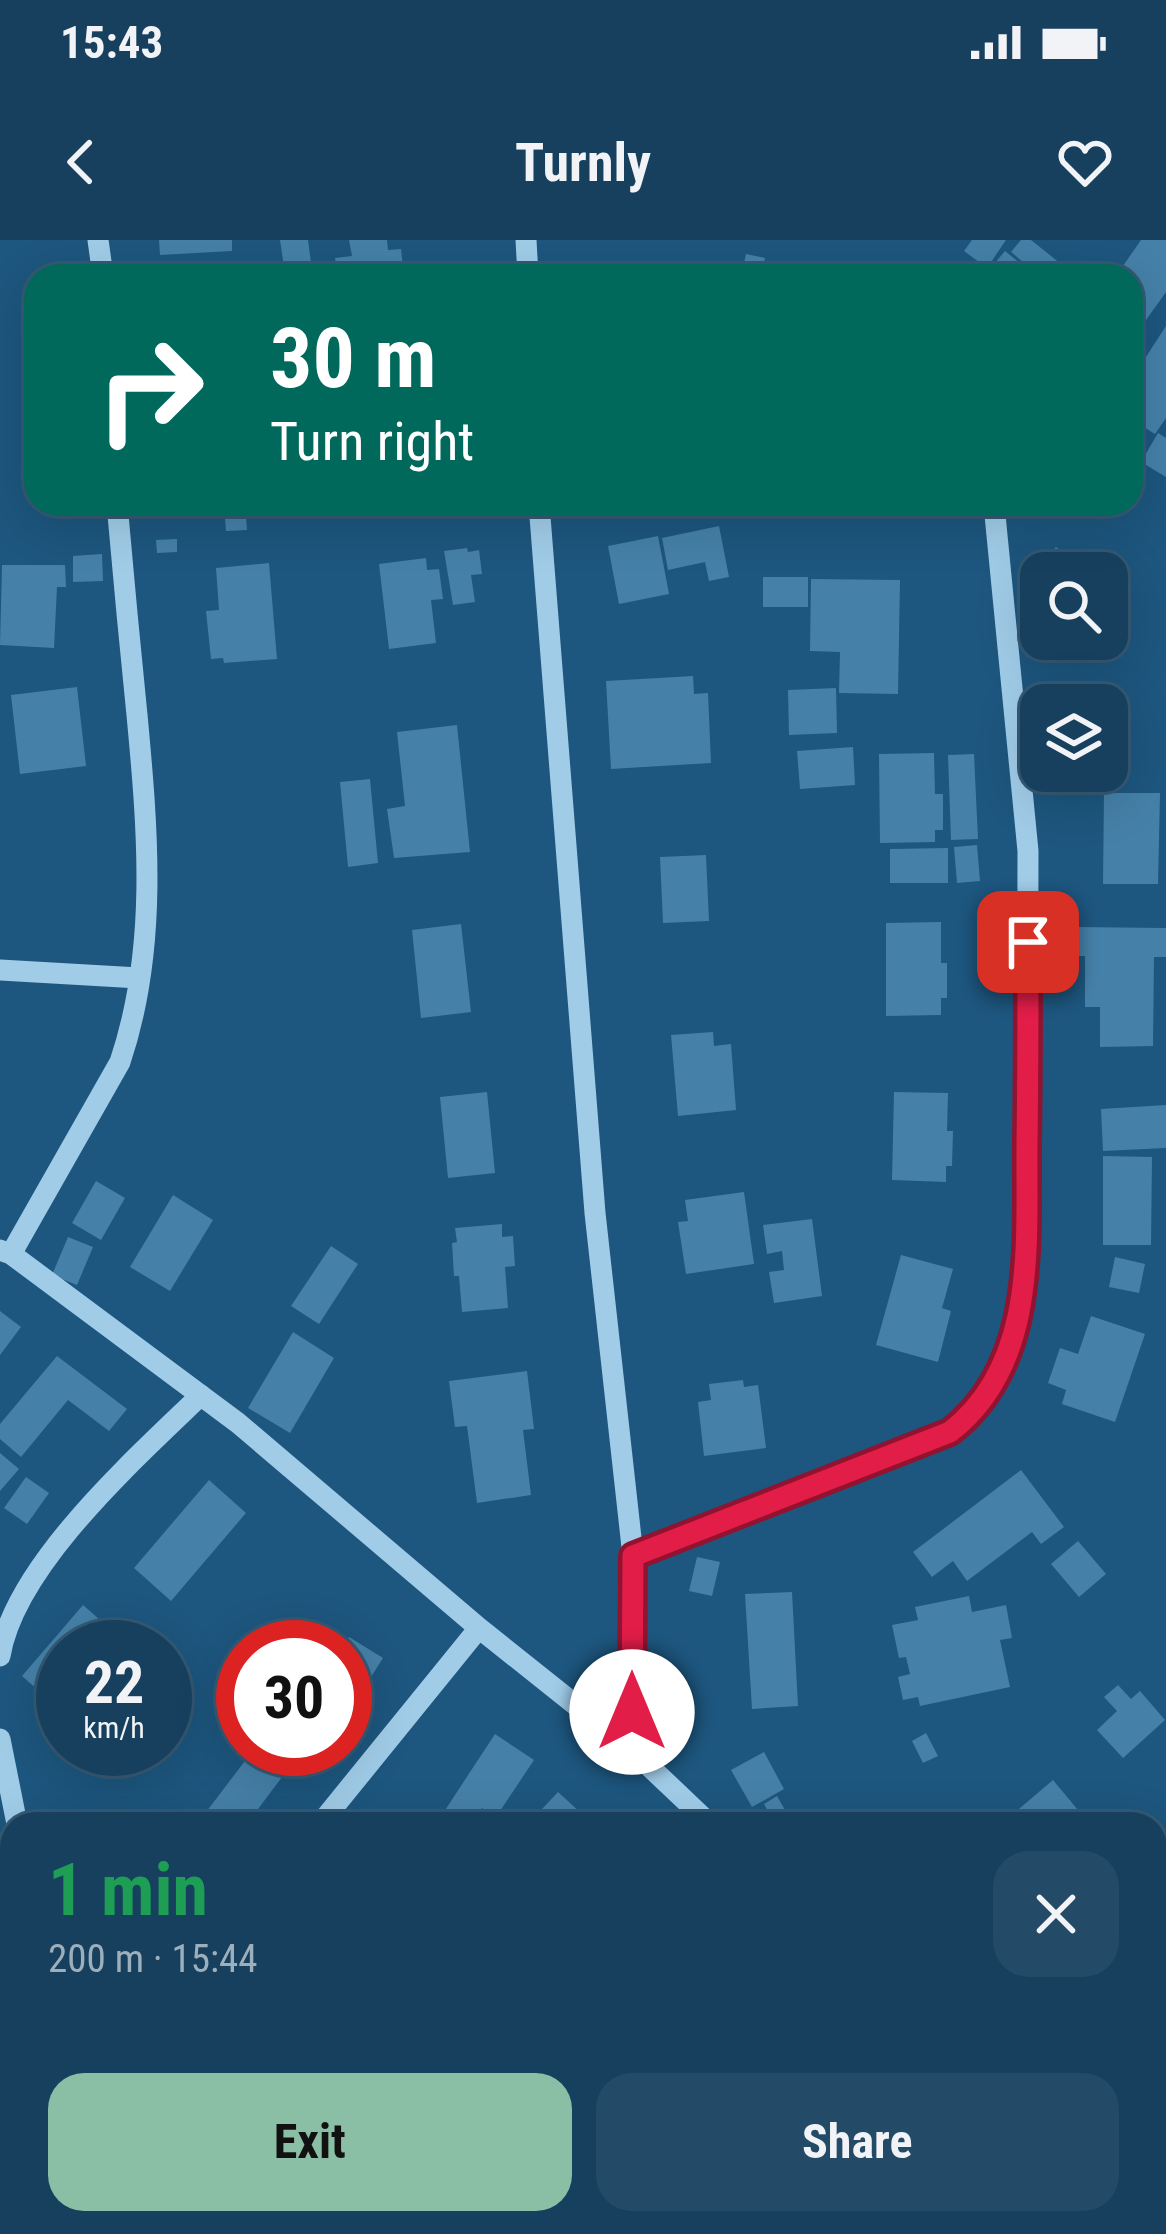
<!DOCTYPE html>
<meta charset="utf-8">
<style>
:root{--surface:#16405e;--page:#234b67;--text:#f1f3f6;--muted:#9eafbc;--line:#355973;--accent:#8abfa5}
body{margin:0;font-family:"Roboto Condensed",sans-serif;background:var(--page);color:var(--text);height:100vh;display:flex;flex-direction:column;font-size:45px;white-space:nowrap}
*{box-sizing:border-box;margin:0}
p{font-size:39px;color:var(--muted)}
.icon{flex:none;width:66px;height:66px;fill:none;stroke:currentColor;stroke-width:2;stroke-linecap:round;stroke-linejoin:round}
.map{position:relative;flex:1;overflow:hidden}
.drawer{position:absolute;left:0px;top:1572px;width:1167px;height:423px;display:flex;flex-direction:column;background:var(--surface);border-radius:36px 36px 0 0;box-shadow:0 12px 48px #0002,0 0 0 3px var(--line)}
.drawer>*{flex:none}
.guide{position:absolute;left:24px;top:24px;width:1119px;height:252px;border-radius:36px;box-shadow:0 12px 48px #0002,0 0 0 3px var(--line);background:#00695c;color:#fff;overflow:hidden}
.tools{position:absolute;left:1020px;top:312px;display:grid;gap:24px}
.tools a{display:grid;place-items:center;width:108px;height:108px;border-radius:24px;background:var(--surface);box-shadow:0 12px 48px #0002,0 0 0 3px var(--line);font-size:60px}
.speed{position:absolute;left:36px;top:1380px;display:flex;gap:24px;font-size:60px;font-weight:700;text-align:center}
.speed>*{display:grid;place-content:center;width:156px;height:156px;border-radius:50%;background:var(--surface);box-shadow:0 12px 48px #0002,0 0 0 3px var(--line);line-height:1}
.speed small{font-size:30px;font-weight:400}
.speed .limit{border:18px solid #d22;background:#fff;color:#111}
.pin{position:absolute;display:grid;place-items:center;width:102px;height:102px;color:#fff;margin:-51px;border-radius:24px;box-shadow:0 6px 18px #0006}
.me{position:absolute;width:132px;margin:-66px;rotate:0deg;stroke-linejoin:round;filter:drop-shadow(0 0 9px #0008)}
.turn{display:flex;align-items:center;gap:42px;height:252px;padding:0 48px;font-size:54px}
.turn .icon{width:156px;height:156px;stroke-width:2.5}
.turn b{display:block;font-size:84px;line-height:102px}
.round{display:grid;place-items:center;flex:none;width:126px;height:126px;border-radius:36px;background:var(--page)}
.overview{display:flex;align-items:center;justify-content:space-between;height:204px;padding:0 48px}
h1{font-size:72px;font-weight:700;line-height:90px;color:#1e9e55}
.action{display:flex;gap:24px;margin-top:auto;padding:24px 48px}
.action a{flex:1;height:138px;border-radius:36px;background:var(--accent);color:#111;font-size:48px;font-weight:700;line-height:138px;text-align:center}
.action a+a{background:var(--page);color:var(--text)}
.status{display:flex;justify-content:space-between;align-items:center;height:84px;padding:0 60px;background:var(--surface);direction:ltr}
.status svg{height:33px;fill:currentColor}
header{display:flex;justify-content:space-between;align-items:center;height:156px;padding:0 48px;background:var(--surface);font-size:54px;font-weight:700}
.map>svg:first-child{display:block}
.building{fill:#4580a8}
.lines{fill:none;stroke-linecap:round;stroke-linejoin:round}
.minor{stroke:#a0cce8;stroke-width:21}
.route-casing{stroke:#92132f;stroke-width:30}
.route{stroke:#e11d48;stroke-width:21}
</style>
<div class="status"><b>15:43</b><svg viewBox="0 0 49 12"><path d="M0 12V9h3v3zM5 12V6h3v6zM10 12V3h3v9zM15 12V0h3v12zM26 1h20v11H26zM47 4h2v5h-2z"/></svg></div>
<header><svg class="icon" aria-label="back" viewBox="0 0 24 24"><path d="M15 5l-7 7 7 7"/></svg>Turnly<svg class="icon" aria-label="heart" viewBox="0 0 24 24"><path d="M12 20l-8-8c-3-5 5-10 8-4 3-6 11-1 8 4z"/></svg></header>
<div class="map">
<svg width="1166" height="1994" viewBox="0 0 1166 1994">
<rect width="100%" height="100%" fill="#1d567e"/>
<path class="building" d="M 159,0 L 232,0 L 232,11 L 160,15 Z
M 280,0 L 308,0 L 311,23 L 284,27 Z
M 349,0 L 387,0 L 388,10 L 401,9 L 404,36 L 337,36 L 335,18 L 352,16 Z
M 972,0 L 1006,0 L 987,28 L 964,11 Z
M 1021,0 L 1031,0 L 1076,36 L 1040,36 L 1011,12 Z
M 1141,0 L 1166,0 L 1166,52 L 1131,101 L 1131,36 L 1116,36 Z
M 1005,11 L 1036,36 L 984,36 Z
M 746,14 L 765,18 L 762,33 L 743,28 Z
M 447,25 L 449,36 L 413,36 L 412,32 Z
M 1166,86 L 1166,178 L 1155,194 L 1131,179 L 1131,140 Z
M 1158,193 L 1166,198 L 1166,237 L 1141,222 Z
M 224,264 L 245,264 L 247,290 L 226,291 Z
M 719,286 L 729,337 L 709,341 L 705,322 L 668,330 L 662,298 Z
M 658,296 L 669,354 L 619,364 L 608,306 Z
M 177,299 L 177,312 L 157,313 L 156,300 Z
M 1056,307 L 1085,333 L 1041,333 L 1041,374 L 1027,362 L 1032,357 L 1021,347 Z
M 467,308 L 468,312 L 479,310 L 482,334 L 471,335 L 475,362 L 453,365 L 444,311 Z
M 102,314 L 103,341 L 73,342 L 73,316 Z
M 426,318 L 427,330 L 439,329 L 443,359 L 431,360 L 436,403 L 389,409 L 379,324 Z
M 269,323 L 277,419 L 224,423 L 223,418 L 211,419 L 206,371 L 219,370 L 216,328 Z
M 2,325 L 65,325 L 66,347 L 57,347 L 54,408 L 0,405 Z
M 763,337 L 808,337 L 808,367 L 763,367 Z
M 811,339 L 900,340 L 898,454 L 839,453 L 840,412 L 810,411 Z
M 1107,351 L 1123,365 L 1107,385 Z
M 693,436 L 694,454 L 708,453 L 711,523 L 611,529 L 606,441 Z
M 77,447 L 86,526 L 20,534 L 11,455 Z
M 836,448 L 837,493 L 789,495 L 788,450 Z
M 457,485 L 470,612 L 394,618 L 387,569 L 405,566 L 397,492 Z
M 853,507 L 855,545 L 800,549 L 797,511 Z
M 934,513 L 935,554 L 943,554 L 943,590 L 935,590 L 935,602 L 880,603 L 879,514 Z
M 974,514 L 978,599 L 951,600 L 948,515 Z
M 370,539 L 378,623 L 348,627 L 340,542 Z
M 1104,553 L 1160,553 L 1158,644 L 1103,644 Z
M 977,605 L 980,641 L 957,643 L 954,607 Z
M 948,608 L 948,643 L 890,643 L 890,609 Z
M 706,615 L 709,681 L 663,683 L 660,617 Z
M 941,682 L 941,723 L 947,723 L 947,758 L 941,758 L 941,775 L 886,776 L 886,683 Z
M 461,684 L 471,772 L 421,778 L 412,690 Z
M 1075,687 L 1166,688 L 1166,717 L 1154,717 L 1153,806 L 1100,807 L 1100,767 L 1085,767 L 1085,716 L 1074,716 Z
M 713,792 L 714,806 L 731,804 L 736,870 L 678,876 L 671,795 Z
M 487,852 L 495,933 L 448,938 L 440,857 Z
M 894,852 L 948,853 L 947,891 L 953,891 L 952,926 L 946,926 L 946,942 L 892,940 Z
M 1166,865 L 1166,908 L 1103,911 L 1101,869 Z
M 1103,916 L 1152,917 L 1151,1005 L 1103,1005 Z
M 96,941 L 125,958 L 101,1000 L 72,983 Z
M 744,952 L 754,1024 L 686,1034 L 678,982 L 688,981 L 685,960 Z
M 173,955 L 213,980 L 170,1051 L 130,1027 Z
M 812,979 L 822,1056 L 774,1063 L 769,1032 L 784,1030 L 782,1011 L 767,1014 L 763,985 Z
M 502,984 L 502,997 L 513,996 L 515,1026 L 505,1027 L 508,1068 L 462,1072 L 459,1036 L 454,1036 L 452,1003 L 457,1002 L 455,988 Z
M 68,997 L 93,1007 L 77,1045 L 52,1035 Z
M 331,1006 L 358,1024 L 319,1084 L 291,1066 Z
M 901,1015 L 953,1029 L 942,1068 L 951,1071 L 938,1122 L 876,1105 Z
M 1115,1017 L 1145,1024 L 1139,1053 L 1109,1047 Z
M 0,1071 L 21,1087 L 0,1115 Z
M 1091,1076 L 1145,1094 L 1115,1182 L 1062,1164 L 1066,1150 L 1048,1143 L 1060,1108 L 1078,1114 Z
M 293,1092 L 334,1118 L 290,1193 L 248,1168 Z
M 57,1116 L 127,1169 L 109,1191 L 68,1160 L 21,1217 L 0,1199 L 0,1184 Z
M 527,1131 L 534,1189 L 523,1190 L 531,1255 L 477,1263 L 467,1186 L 455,1187 L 449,1141 Z
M 743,1140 L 744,1147 L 758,1145 L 766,1208 L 704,1216 L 698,1162 L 711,1160 L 709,1144 Z
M 0,1213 L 19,1229 L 0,1251 Z
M 1021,1230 L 1064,1287 L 1041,1304 L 1032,1292 L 967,1341 L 953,1321 L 932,1337 L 913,1312 Z
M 26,1237 L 49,1253 L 27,1284 L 4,1268 Z
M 209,1240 L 246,1273 L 171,1361 L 134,1328 Z
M 1078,1301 L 1106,1334 L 1079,1357 L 1051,1324 Z
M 697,1317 L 720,1322 L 712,1356 L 689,1351 Z
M 792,1352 L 798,1466 L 752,1469 L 745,1354 Z
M 969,1356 L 972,1372 L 1006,1365 L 1012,1398 L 1000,1400 L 1010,1447 L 920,1466 L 918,1457 L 903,1460 L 898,1437 L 910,1434 L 906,1417 L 899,1418 L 892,1385 L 918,1380 L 915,1367 Z
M 83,1365 L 131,1407 L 63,1407 L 63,1472 L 22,1436 Z
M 349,1397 L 383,1418 L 345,1478 L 343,1407 Z
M 1118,1445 L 1131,1459 L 1140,1451 L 1165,1480 L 1123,1518 L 1097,1490 L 1117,1471 L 1104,1457 Z
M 926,1493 L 938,1516 L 923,1523 L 912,1501 Z
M 495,1494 L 534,1520 L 496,1577 L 482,1568 L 472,1584 L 436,1584 Z
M 764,1512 L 784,1549 L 752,1567 L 731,1530 Z
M 251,1513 L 282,1537 L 247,1584 L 197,1584 Z
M 1053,1540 L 1078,1570 L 1061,1584 L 1009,1584 L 1006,1580 Z
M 558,1552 L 593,1584 L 528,1584 Z
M 777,1556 L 793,1584 L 775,1584 L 764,1564 Z
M 1166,1722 L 1166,1790 L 1155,1779 L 1155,1733 Z
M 553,1983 L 590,1983 L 596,1989 L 591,1994 L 542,1994 Z"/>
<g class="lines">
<path class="minor" d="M 98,0 L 103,36
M 526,0 L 528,36
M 539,264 L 595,973 L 633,1316 L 632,1510
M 0,730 L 139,738
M 0,1010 L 11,1014 L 238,1183 L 479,1388 L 632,1510 L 710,1584
M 11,1014 L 120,822 C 158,709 148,592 137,475 C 130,405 123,334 117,264
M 633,1316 L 949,1192 C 1006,1149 1018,1085 1027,1018 L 1028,611 L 995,275
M 0,1416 C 15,1325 136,1218 201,1155
M 0,1499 L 17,1584
M 320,1584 L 479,1388
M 1155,1620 L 1166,1609
M 0,1636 L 12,1629
M 8,1973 L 12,1972
M 404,1983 L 418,1994
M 1089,1983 L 1100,1994
M 1063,1994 L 1074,1983"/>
</g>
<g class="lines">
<defs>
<path id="route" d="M 632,1472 L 633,1316 L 950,1192 C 1038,1124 1026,1003 1027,904 C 1028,836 1028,769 1028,702"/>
</defs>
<use href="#route" class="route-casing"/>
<use href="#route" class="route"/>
</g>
</svg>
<div class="tools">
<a><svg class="icon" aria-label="search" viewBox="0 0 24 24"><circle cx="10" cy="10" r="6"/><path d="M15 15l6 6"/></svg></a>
<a><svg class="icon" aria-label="layers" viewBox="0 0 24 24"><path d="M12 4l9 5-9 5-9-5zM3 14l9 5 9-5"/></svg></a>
</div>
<div class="speed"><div>22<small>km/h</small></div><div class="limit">30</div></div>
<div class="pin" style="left:1028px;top:702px;background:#d93025"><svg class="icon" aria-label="arrive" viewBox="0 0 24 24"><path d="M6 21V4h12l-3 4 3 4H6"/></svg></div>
<svg class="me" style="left:632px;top:1472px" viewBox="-20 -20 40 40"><circle r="19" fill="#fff"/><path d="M0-13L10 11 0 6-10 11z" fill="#e11d48"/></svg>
<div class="guide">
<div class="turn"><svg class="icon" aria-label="right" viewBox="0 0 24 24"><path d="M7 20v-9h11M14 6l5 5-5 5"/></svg><div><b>30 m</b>Turn right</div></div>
</div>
<section class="drawer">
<div class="overview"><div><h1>1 min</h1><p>200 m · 15:44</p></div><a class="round"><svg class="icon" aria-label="close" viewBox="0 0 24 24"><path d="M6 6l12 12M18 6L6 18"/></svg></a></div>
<div class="action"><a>Exit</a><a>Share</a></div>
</section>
</div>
